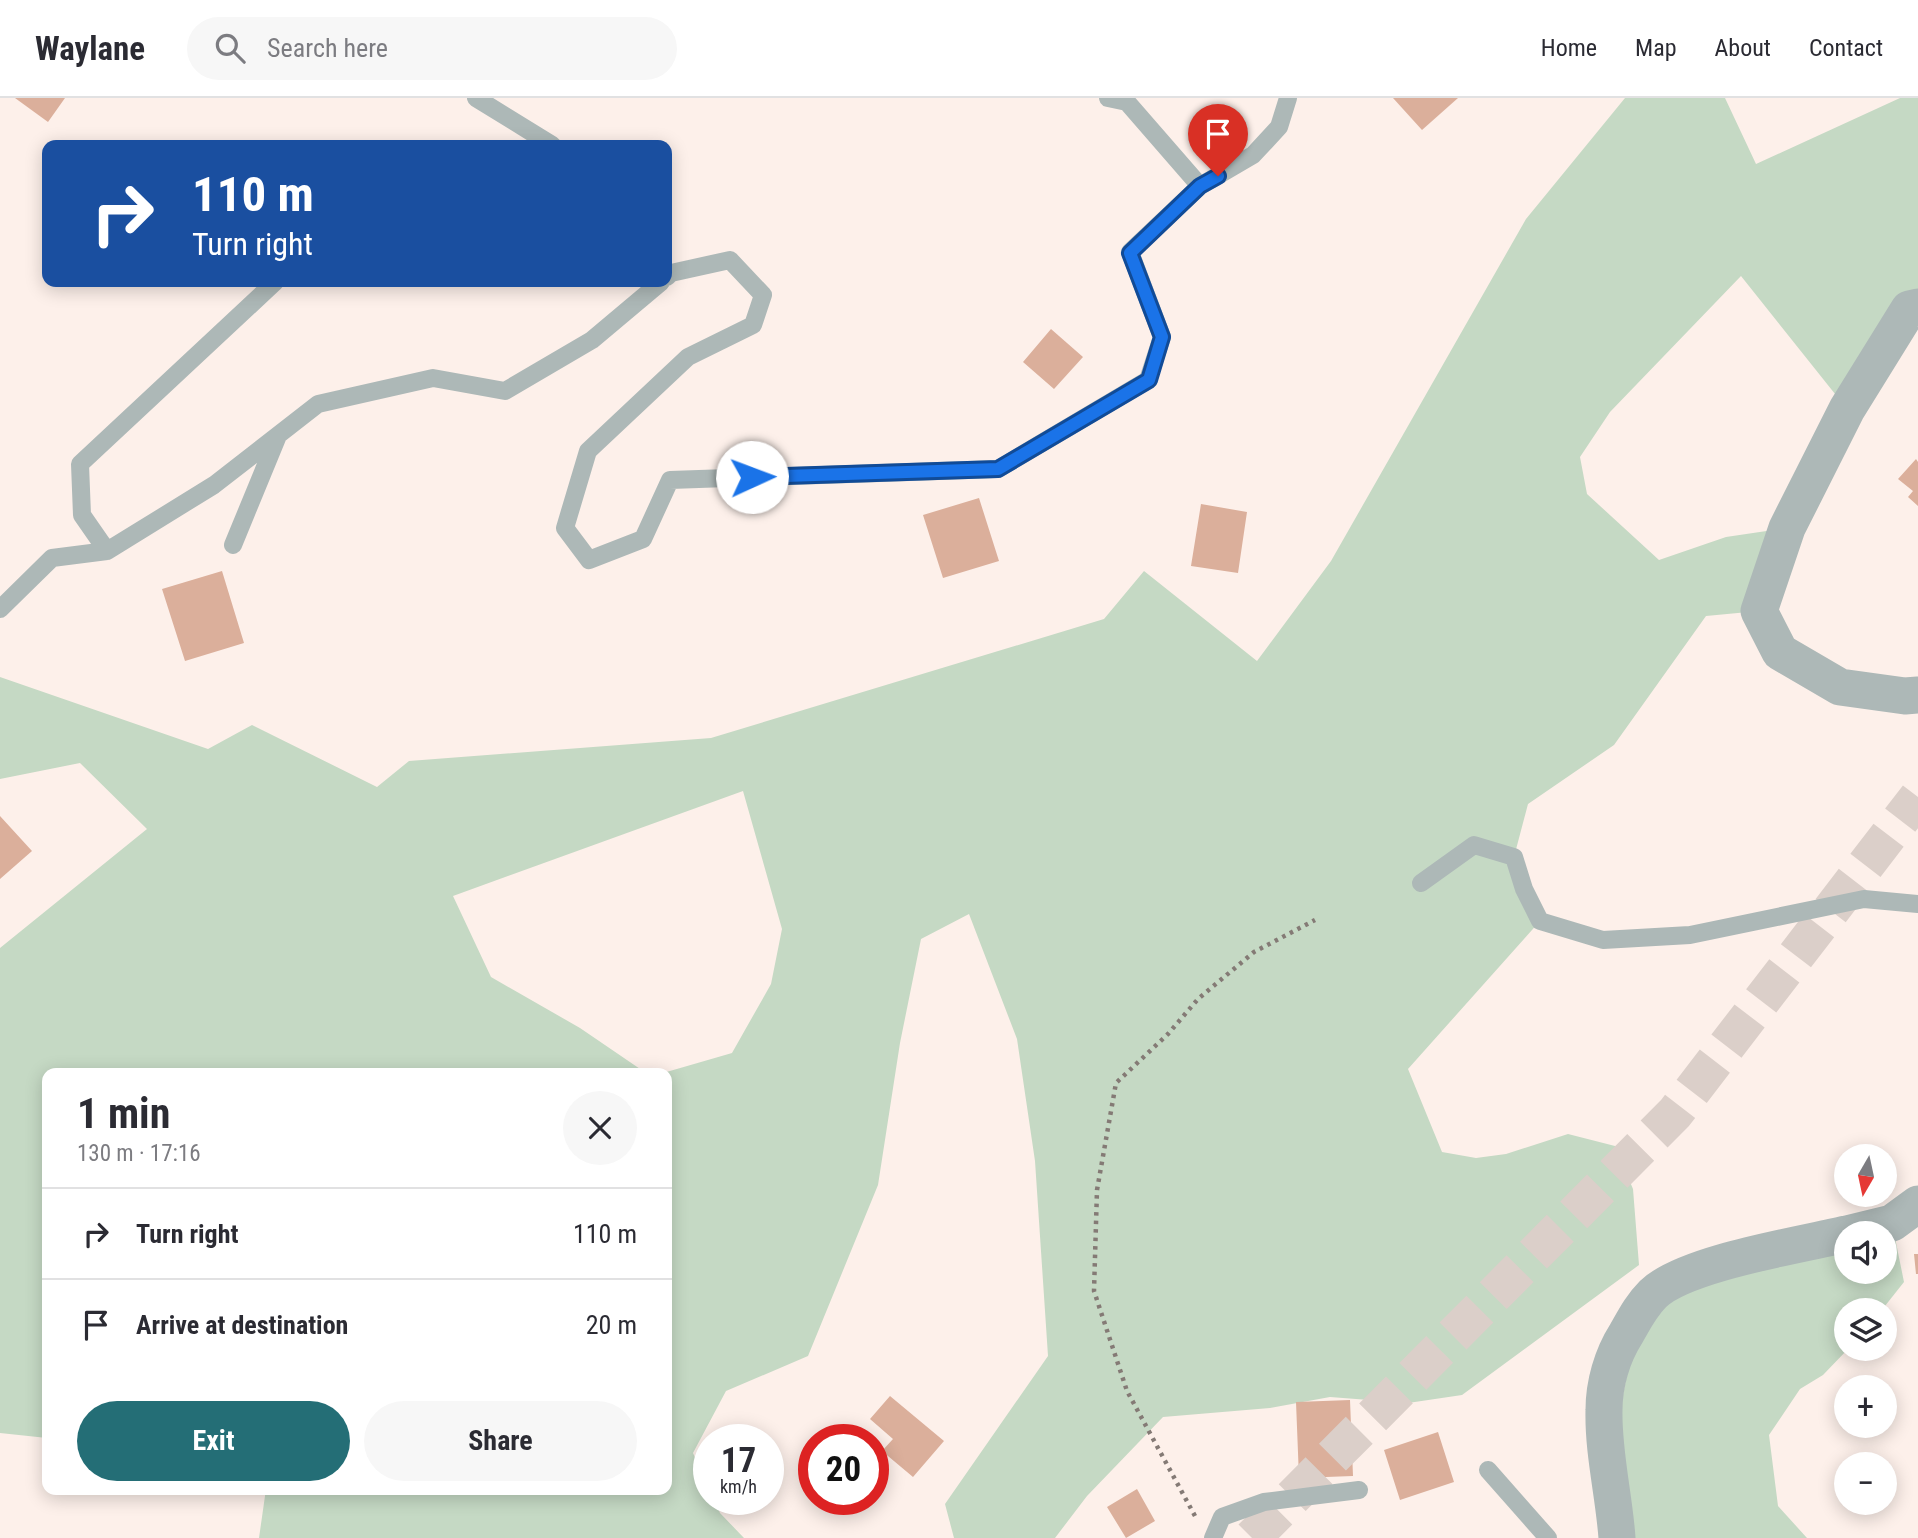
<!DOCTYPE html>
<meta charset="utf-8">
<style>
:root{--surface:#fff;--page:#f7f7f7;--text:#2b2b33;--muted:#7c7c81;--line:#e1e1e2;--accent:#246e76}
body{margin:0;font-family:"Roboto Condensed",sans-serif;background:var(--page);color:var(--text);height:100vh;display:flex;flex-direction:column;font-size:26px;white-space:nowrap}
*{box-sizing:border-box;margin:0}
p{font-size:23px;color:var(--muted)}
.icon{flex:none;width:38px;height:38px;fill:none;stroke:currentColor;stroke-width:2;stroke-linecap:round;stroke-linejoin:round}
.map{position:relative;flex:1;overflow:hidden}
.side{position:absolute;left:42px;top:970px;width:630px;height:427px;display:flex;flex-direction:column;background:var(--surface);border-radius:14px;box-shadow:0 4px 18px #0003}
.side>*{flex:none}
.banner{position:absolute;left:42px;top:42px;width:630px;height:147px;border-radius:14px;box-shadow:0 4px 18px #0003;background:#1a4fa0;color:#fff;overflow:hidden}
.needle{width:46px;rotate:189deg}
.controls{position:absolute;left:1834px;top:1046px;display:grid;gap:14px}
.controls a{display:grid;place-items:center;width:63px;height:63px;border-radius:50%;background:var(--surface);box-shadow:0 4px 18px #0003;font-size:35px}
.speed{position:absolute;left:693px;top:1326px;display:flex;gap:14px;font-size:35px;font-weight:700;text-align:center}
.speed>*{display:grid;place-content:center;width:91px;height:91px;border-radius:50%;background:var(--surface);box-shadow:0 4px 18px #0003;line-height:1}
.speed small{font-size:18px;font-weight:400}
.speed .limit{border:10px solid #d22;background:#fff;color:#111}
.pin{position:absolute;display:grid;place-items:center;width:60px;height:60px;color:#fff;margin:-72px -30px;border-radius:50% 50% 50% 0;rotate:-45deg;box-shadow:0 0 7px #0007}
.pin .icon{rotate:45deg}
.me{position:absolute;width:77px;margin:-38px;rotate:88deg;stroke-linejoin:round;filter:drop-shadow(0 0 5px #0008)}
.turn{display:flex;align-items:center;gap:24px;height:147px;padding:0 35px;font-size:32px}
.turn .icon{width:91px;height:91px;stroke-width:2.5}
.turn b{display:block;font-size:49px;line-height:60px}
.round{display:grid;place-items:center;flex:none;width:74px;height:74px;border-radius:37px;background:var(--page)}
.summary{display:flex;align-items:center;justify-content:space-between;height:119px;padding:0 35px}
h1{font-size:42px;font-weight:700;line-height:52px}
.button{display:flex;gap:14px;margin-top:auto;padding:14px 35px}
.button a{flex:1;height:80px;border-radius:42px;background:var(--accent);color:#fff;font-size:28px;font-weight:700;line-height:80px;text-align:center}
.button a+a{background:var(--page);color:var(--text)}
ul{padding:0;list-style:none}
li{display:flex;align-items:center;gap:21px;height:91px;padding:0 35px;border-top:2px solid var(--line)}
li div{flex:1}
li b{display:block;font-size:26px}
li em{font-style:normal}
header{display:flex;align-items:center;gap:42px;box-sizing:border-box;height:98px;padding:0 35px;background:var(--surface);border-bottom:2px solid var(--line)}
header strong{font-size:33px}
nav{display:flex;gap:38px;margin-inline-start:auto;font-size:24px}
.search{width:490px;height:63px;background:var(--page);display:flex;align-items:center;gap:18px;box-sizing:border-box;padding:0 24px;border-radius:38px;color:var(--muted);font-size:26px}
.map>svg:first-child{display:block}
.green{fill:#c5d9c4}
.building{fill:#dbaf9b}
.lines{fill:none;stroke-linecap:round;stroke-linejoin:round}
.trunk-tunnel{stroke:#dbcfc9;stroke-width:38;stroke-dasharray:38 19;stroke-linecap:butt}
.path{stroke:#847a75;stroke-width:4.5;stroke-dasharray:3.5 5;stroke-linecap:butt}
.service{stroke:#adb8b7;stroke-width:18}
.minor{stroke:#adb8b7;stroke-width:37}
.route-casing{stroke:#114b97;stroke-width:18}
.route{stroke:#1a73e8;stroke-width:12}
</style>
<header>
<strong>Waylane</strong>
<div class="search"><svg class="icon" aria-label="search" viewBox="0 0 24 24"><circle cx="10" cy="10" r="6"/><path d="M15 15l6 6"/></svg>Search here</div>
<nav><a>Home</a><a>Map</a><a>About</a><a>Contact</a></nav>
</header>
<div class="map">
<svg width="1918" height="1440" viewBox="0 0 1918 1440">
<rect width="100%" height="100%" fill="#fdf0ea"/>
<path class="green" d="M 1625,0 L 1725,0 L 1756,66 L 1900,0 L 1918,0 L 1918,209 L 1847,311 L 1741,178 L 1610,314 L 1580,359 L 1587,396 L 1659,462 L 1726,439 L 1787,430 L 1759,513 L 1706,518 L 1614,647 L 1528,706 L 1514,759 L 1540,823 L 1408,971 L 1442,1054 L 1476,1060 L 1506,1056 L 1568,1036 L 1615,1048 L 1633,1091 L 1639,1167 L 1462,1297 L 1408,1305 L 1330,1299 L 1270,1310 L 1163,1319 L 1087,1398 L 1055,1440 L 954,1440 L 945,1406 L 1048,1258 L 1035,1063 L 1017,941 L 969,816 L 921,841 L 900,945 L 878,1087 L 808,1258 L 726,1293 L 693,1355 L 709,1391 L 709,1402 L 714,1402 L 720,1415 L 744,1440 L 259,1440 L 266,1391 L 667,1391 L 667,975 L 663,975 L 732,955 L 771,886 L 782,831 L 743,693 L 453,798 L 491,879 L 580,930 L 646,975 L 47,975 L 47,1340 L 0,1335 L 0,850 L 147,731 L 80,665 L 0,681 L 0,579 L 208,651 L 252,627 L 377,689 L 409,663 L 711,640 L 1104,521 L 1144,473 L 1257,563 L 1331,463 L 1526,121 Z
M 1892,1125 L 1904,1184 L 1881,1213 L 1846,1213 L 1846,1251 L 1848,1251 L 1823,1277 L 1800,1291 L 1769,1337 L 1778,1408 L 1807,1440 L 1617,1440 L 1608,1372 L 1640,1211 L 1846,1136 L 1846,1174 L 1885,1174 L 1885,1136 Z"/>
<path class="building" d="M 15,0 L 65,0 L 48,24 Z
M 1393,0 L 1458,0 L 1422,32 Z
M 1051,231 L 1083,259 L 1054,291 L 1023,264 Z
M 1916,361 L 1918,364 L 1918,408 L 1908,399 L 1913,393 L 1898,381 Z
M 979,400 L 999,463 L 943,480 L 923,417 Z
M 1201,406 L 1247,414 L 1238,475 L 1191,468 Z
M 222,473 L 244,545 L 185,563 L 162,491 Z
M 0,718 L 32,753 L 0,781 Z
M 1914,1156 L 1918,1156 L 1918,1176 L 1916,1176 Z
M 890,1298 L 944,1343 L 913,1379 L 882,1353 L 893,1341 L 870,1321 Z
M 1350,1302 L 1353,1378 L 1299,1380 L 1296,1304 Z
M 1438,1334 L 1454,1384 L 1400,1402 L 1384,1352 Z
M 1137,1391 L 1155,1423 L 1126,1440 L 1107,1409 Z"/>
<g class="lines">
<path class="trunk-tunnel" d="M 1252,1440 L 1675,1015 L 1918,699"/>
<path class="path" d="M 1195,1418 L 1127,1293 L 1094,1193 L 1097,1092 L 1116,985 L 1168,936 L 1198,901 L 1254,854 L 1315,822"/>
<path class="service" d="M 476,0 L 552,47
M 1200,88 L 1253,57 L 1279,29 L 1288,0
M 667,179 L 671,175 L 730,162 L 763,197 L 753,227 L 688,259 L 588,353 L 565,430 L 589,462 L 643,441 L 670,382 L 998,371 L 1148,282 L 1162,239 L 1130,154 L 1200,88 L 1127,4 L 1108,0
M 233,447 L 277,340
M 107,453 L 82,417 L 80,366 L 275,184
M 0,511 L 52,460 L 107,453 L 214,387 L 318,306 L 433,280 L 505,293 L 592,242 L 661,184
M 1421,785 L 1474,747 L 1514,759 L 1524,791 L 1540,823 L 1603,842 L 1690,837 L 1864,801 L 1918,806
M 1488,1372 L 1548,1440
M 1213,1440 L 1222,1419 L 1264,1404 L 1359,1392"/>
<path class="minor" d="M 1918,209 L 1909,211 L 1847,311 L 1787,430 L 1759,513 L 1780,554 L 1840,589 L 1905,598 L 1918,597
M 1847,1136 L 1892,1125 L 1918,1106
M 1617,1440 C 1614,1397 1603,1355 1604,1312 C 1604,1286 1612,1258 1626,1236 C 1634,1222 1641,1208 1653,1196 C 1685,1165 1800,1147 1846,1136"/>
</g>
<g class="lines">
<defs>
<path id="route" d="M 752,379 L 998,371 L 1149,282 L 1162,239 L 1130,155 L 1200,88 L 1218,78"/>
</defs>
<use href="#route" class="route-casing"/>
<use href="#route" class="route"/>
</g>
</svg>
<div class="controls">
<a><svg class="needle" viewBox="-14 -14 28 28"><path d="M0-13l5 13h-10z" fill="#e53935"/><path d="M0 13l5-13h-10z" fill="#7c7c81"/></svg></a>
<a><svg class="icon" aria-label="sound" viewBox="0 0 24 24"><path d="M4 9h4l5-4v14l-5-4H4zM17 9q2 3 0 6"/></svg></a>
<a><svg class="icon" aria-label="layers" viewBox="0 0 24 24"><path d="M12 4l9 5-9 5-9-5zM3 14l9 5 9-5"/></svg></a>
<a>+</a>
<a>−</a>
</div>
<div class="speed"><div>17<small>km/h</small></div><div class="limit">20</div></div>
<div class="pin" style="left:1218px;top:78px;background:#d93025"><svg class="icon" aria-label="arrive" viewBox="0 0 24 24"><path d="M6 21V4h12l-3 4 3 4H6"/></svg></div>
<svg class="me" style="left:752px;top:379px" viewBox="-20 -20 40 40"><circle r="19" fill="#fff"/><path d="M0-13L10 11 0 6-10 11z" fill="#1a73e8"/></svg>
<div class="banner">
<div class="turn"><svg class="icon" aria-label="right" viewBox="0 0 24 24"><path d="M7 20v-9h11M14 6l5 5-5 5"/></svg><div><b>110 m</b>Turn right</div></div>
</div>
<section class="side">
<div class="summary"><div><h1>1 min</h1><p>130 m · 17:16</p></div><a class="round"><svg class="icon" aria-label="close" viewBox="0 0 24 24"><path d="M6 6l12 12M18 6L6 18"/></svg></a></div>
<ul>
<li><svg class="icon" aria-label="right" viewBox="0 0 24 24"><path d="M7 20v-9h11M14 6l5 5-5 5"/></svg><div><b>Turn right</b></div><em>110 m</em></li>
<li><svg class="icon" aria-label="arrive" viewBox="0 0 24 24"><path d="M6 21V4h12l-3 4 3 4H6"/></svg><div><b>Arrive at destination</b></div><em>20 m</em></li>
</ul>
<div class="button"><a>Exit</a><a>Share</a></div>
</section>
</div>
